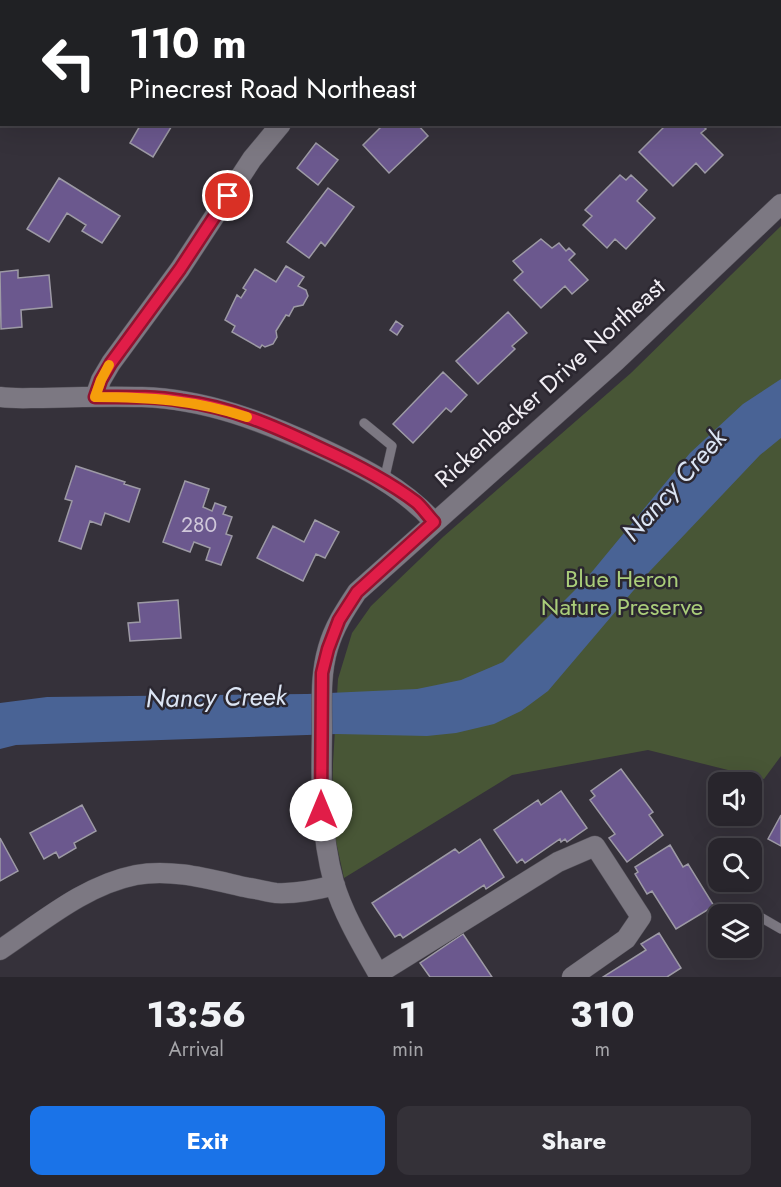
<!DOCTYPE html>
<style>
:root{--surface:#28252c;--page:#343138;--text:#f1f3f6;--muted:#a5a5a9;--line:#444248;--accent:#1a73e8}
body{margin:0;font-family:Jost,sans-serif;background:var(--page);color:var(--text);height:100vh;display:flex;flex-direction:column;font-size:22px;white-space:nowrap}
*{box-sizing:border-box;margin:0}
p{font-size:20px;color:var(--muted)}
.icon{flex:none;width:33px;height:33px;fill:none;stroke:currentColor;stroke-width:2;stroke-linecap:round;stroke-linejoin:round}
.map{position:relative;height:977px;overflow:hidden}
.panel{display:flex;flex-direction:column;background:var(--surface);flex:1}
.panel>*{flex:none}
.top-card{position:absolute;left:0px;top:0px;width:782px;height:126px;box-shadow:0 6px 24px #0002,0 0 0 2px var(--line);background:#202124;color:#fff;overflow:hidden}
.tools{position:absolute;left:708px;top:772px;display:grid;gap:12px}
.tools a{display:grid;place-items:center;width:54px;height:54px;border-radius:12px;background:var(--surface);box-shadow:0 6px 24px #0002,0 0 0 2px var(--line);font-size:30px}
.pin{position:absolute;display:grid;place-items:center;width:51px;height:51px;color:#fff;margin:-26px;border:3px solid #fff;border-radius:50%;box-shadow:0 2px 6px #0007}
.me{position:absolute;width:66px;margin:-33px;rotate:0deg;stroke-linejoin:round;filter:drop-shadow(0 0 4px #0008)}
.turn{display:flex;align-items:center;gap:21px;height:126px;padding:0 30px;font-size:27px}
.turn .icon{width:78px;height:78px;stroke-width:2.5}
.turn b{display:block;font-size:42px;line-height:51px}
.eta{display:flex;justify-content:space-evenly;align-items:center;height:102px;text-align:center}
.eta b{font-size:36px;font-weight:700;line-height:42px}
.cta{display:flex;gap:12px;margin-top:auto;padding:12px 30px}
.cta a{flex:1;height:69px;border-radius:12px;background:var(--accent);color:#fff;font-size:24px;font-weight:700;line-height:69px;text-align:center}
.cta a+a{background:var(--page);color:var(--text)}
.map>svg:first-child{display:block}
.green{fill:#485636}
.water{fill:#496395}
.building{fill:#6b588e;stroke:#9d9aa5;stroke-width:1.5}
.lines{fill:none;stroke-linecap:round;stroke-linejoin:round}
.service-casing{stroke:#535058;stroke-width:10}
.minor-casing{stroke:#535058;stroke-width:21}
.service{stroke:#7c7882;stroke-width:9}
.minor{stroke:#7c7882;stroke-width:20}
.route-casing{stroke:#92132f;stroke-width:15}
.route{stroke:#e11d48;stroke-width:10}
.slow{stroke:#f59e0b;stroke-width:10}
.labels{text-anchor:middle;stroke-width:5;stroke-linejoin:round;paint-order:stroke}
.number-label{font-size:21px;fill:#d0c8da}
.street-label{font-size:24px;fill:#f1eef4;stroke:#2b2730}
.park-label{font-size:24px;fill:#aacd7a;stroke:#2b2730}
.water-label{font-size:26px;font-style:italic;fill:#dce5f4;stroke:#2b2730}
</style>
<div class="map">
<svg width="781" height="977" viewBox="0 0 781 977">
<rect width="100%" height="100%" fill="#35313a"/>
<path class="green" d="M 781,226 L 781,756 L 764,779 L 648,750 L 512,775 L 344,878 L 335,837 L 332,805 L 333,763 L 338,679 L 352,633 L 371,606 L 443,537 L 631,373 Z"/>
<path class="water" d="M 781,379 L 781,438 L 760,455 L 650,571 L 548,691 L 521,711 L 494,724 L 456,733 L 427,736 L 337,734 L 16,745 L 0,749 L 0,703 L 47,697 L 307,694 L 417,689 L 461,680 L 503,662 L 586,579 L 690,453 L 743,404 Z"/>
<path class="building" d="M 0,0 L 37,2 L 2,2 L 2,41 Z
M 141,124 L 173,124 L 153,157 L 130,143 Z
M 384,124 L 417,124 L 428,136 L 389,173 L 363,145 Z
M 660,124 L 701,124 L 706,129 L 701,133 L 723,155 L 705,173 L 696,163 L 673,186 L 639,152 L 663,128 Z
M 316,143 L 338,160 L 318,185 L 297,168 Z
M 620,175 L 626,180 L 631,175 L 647,190 L 637,201 L 655,218 L 626,249 L 615,239 L 607,248 L 583,225 L 592,216 L 585,210 Z
M 59,178 L 120,216 L 102,243 L 82,231 L 86,225 L 67,213 L 49,242 L 27,229 Z
M 328,188 L 354,207 L 325,246 L 321,242 L 309,258 L 287,242 Z
M 541,239 L 552,248 L 559,243 L 566,251 L 569,248 L 575,254 L 569,260 L 588,280 L 572,294 L 565,286 L 541,308 L 514,280 L 523,272 L 513,261 Z
M 286,266 L 304,277 L 298,286 L 306,290 L 308,296 L 303,305 L 294,307 L 289,316 L 286,315 L 276,331 L 277,337 L 273,344 L 265,347 L 262,345 L 260,348 L 232,332 L 235,326 L 225,320 L 237,295 L 241,298 L 246,290 L 243,288 L 255,269 L 276,282 Z
M 18,270 L 18,278 L 49,275 L 52,307 L 21,310 L 22,327 L 1,329 L 0,272 Z
M 508,312 L 527,333 L 512,346 L 515,349 L 478,384 L 456,361 Z
M 396,321 L 403,326 L 397,335 L 390,330 Z
M 443,372 L 467,395 L 451,412 L 446,408 L 413,443 L 393,424 Z
M 76,466 L 125,482 L 124,484 L 140,489 L 129,522 L 105,513 L 101,525 L 90,521 L 81,549 L 59,541 L 72,501 L 65,499 Z
M 185,481 L 209,489 L 203,507 L 212,511 L 215,503 L 226,507 L 223,514 L 232,517 L 226,534 L 232,536 L 221,565 L 206,560 L 210,548 L 194,542 L 190,552 L 163,542 Z
M 315,520 L 339,532 L 325,558 L 316,554 L 303,581 L 257,558 L 273,526 L 304,542 Z
M 178,600 L 181,638 L 130,641 L 128,623 L 140,622 L 138,603 Z
M 621,769 L 653,812 L 649,815 L 663,835 L 627,862 L 609,838 L 615,834 L 590,800 L 595,796 L 591,791 Z
M 561,791 L 587,828 L 567,842 L 565,839 L 561,842 L 560,839 L 525,863 L 522,859 L 517,863 L 494,830 L 538,800 L 541,805 Z
M 82,805 L 96,831 L 74,843 L 76,848 L 59,858 L 56,852 L 44,859 L 30,833 Z
M 781,815 L 781,846 L 768,839 Z
M 0,838 L 18,871 L 0,881 Z
M 480,839 L 504,877 L 486,889 L 484,885 L 403,938 L 400,934 L 395,937 L 372,903 L 455,849 L 459,853 Z
M 670,845 L 683,867 L 688,864 L 714,906 L 676,929 L 652,891 L 647,894 L 635,874 L 638,872 L 635,867 Z
M 659,933 L 681,968 L 667,977 L 603,977 L 646,950 L 641,944 Z
M 463,934 L 492,977 L 430,977 L 420,963 Z"/>
<g class="lines">
<defs>
<path id="service" d="M 364,423 L 392,446 L 384,481
M 762,918 L 781,929"/>
<path id="minor" d="M 337,0 L 340,2
M 401,2 L 402,0
M 0,397 C 13,399 28,398 41,398 C 75,397 108,396 142,397 C 206,399 264,422 321,448 C 362,467 404,488 434,522
M 95,397 L 101,380 L 111,363 L 180,269 L 252,159 L 281,124
M 0,950 C 42,922 85,885 136,875 C 173,868 212,880 249,888 C 258,889 267,892 276,893 C 296,894 316,890 335,885
M 378,974 L 558,862 L 595,846 L 641,917 L 626,939 L 572,977
M 380,977 C 363,947 344,916 334,883 C 320,832 321,782 322,730 C 322,702 320,675 328,648 C 334,627 345,610 357,592 L 616,361 L 781,204"/>
</defs>
<use href="#service" class="service-casing"/>
<use href="#minor" class="minor-casing"/>
<use href="#service" class="service"/>
<use href="#minor" class="minor"/>
</g>
<g class="lines">
<defs>
<path id="route" d="M 228,196 L 180,269 L 111,363 L 101,380 L 95,397 C 124,397 153,396 182,401 C 231,407 276,427 320,448 C 353,463 387,480 416,502 C 423,508 428,516 434,522 L 357,592 L 339,620 L 328,649 L 322,673 L 321,810"/>
</defs>
<use href="#route" class="route-casing"/>
<use href="#route" class="route"/>
<path class="slow" d="M 109,365 L 101,380 L 95,397 C 149,397 195,400 247,417"/>
</g>
<g class="labels">
<g class="number-label">
<text x="199" y="532">280</text>
</g>
<g class="street-label">
<text transform="translate(550 383) rotate(-42)" y="8">Rickenbacker Drive Northeast</text>
</g>
<g class="park-label">
<text x="622" y="587">Blue Heron<tspan x="622" dy="28">Nature Preserve</tspan></text>
</g>
<g class="water-label">
<text transform="translate(674 485) rotate(-48)" y="9">Nancy Creek</text>
<text transform="translate(216 697) rotate(-1)" y="9">Nancy Creek</text>
</g>
</g>
</svg>
<div class="tools">
<a><svg class="icon" aria-label="sound" viewBox="0 0 24 24"><path d="M4 9h4l5-4v14l-5-4H4zM17 9q2 3 0 6"/></svg></a>
<a><svg class="icon" aria-label="search" viewBox="0 0 24 24"><circle cx="10" cy="10" r="6"/><path d="M15 15l6 6"/></svg></a>
<a><svg class="icon" aria-label="layers" viewBox="0 0 24 24"><path d="M12 4l9 5-9 5-9-5zM3 14l9 5 9-5"/></svg></a>
</div>
<div class="pin" style="left:228px;top:196px;background:#d93025"><svg class="icon" aria-label="arrive" viewBox="0 0 24 24"><path d="M6 21V4h12l-3 4 3 4H6"/></svg></div>
<svg class="me" style="left:321px;top:810px" viewBox="-20 -20 40 40"><circle r="19" fill="#fff"/><path d="M0-13L10 11 0 6-10 11z" fill="#e11d48"/></svg>
<div class="top-card">
<div class="turn"><svg class="icon" aria-label="left" viewBox="0 0 24 24"><path d="M17 20v-9H6M10 6l-5 5 5 5"/></svg><div><b>110 m</b>Pinecrest Road Northeast</div></div>
</div>
</div>
<section class="panel">
<div class="eta">
<div><b>13:56</b><p>Arrival</p></div>
<div><b>1</b><p>min</p></div>
<div><b>310</b><p>m</p></div>
</div>
<div class="cta"><a>Exit</a><a>Share</a></div>
</section>
